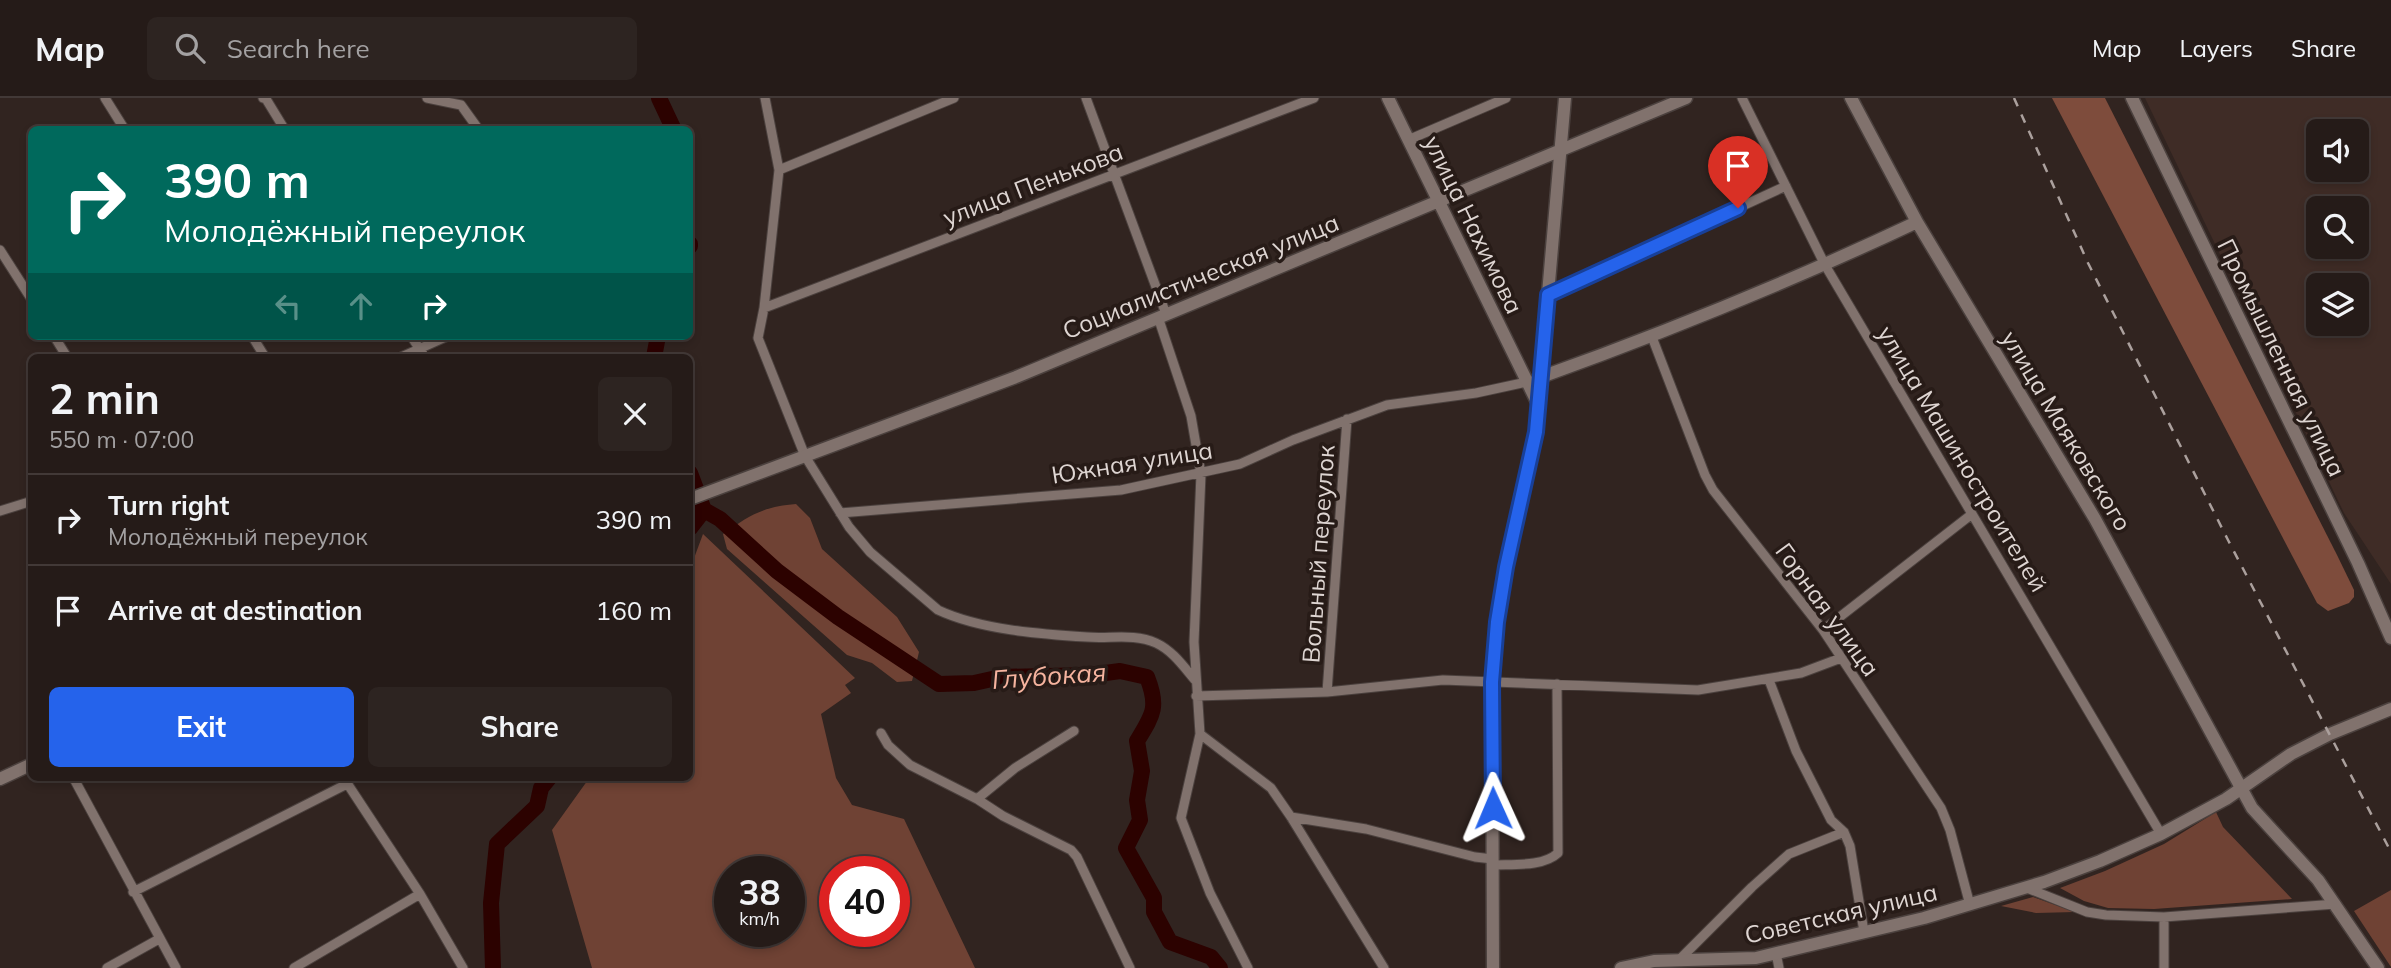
<!DOCTYPE html>
<meta charset="utf-8">
<style>
:root{--surface:#251b18;--page:#2d2421;--text:#f1f3f6;--muted:#a3a1a2;--line:#423937;--accent:#2563eb}
body{margin:0;font-family:Mulish,sans-serif;background:var(--page);color:var(--text);height:100vh;display:flex;flex-direction:column;font-size:26px;white-space:nowrap}
*{box-sizing:border-box;margin:0}
p{font-size:23px;color:var(--muted)}
.icon{flex:none;width:38px;height:38px;fill:none;stroke:currentColor;stroke-width:2;stroke-linecap:round;stroke-linejoin:round}
.map{position:relative;flex:1;overflow:hidden}
.sheet{position:absolute;left:28px;top:256px;width:665px;height:427px;display:flex;flex-direction:column;background:var(--surface);border-radius:10px;box-shadow:0 4px 10px #0003,0 0 0 2px var(--line)}
.sheet>*{flex:none}
.banner{position:absolute;left:28px;top:28px;width:665px;height:214px;border-radius:10px;box-shadow:0 4px 10px #0003,0 0 0 2px var(--line);background:#00695c;color:#fff;overflow:hidden}
.controls{position:absolute;left:2306px;top:21px;display:grid;gap:14px}
.controls a{display:grid;place-items:center;width:63px;height:63px;border-radius:10px;background:var(--surface);box-shadow:0 4px 10px #0003,0 0 0 2px var(--line);font-size:35px}
.speed{position:absolute;left:714px;top:758px;display:flex;gap:14px;font-size:35px;font-weight:700;text-align:center}
.speed>*{display:grid;place-content:center;width:91px;height:91px;border-radius:50%;background:var(--surface);box-shadow:0 4px 10px #0003,0 0 0 2px var(--line);line-height:1}
.speed small{font-size:18px;font-weight:400}
.speed .limit{border:10px solid #d22;background:#fff;color:#111}
.pin{position:absolute;display:grid;place-items:center;width:60px;height:60px;color:#fff;margin:-72px -30px;border-radius:50% 50% 50% 0;rotate:-45deg;box-shadow:0 0 7px #0007}
.pin .icon{rotate:45deg}
.me{position:absolute;width:77px;margin:-38px;rotate:359deg;stroke-linejoin:round;filter:drop-shadow(0 0 5px #0008)}
.turn{display:flex;align-items:center;gap:24px;height:147px;padding:0 21px;font-size:32px}
.turn .icon{width:91px;height:91px;stroke-width:2.5}
.turn b{display:block;font-size:49px;line-height:60px}
.lanes{display:flex;align-items:center;height:66px;padding:0 21px;background:#0003;justify-content:center;gap:35px;direction:ltr}
.lanes .off{opacity:.35}
.round{display:grid;place-items:center;flex:none;width:74px;height:74px;border-radius:10px;background:var(--page)}
.summary{display:flex;align-items:center;justify-content:space-between;height:119px;padding:0 21px}
h1{font-size:42px;font-weight:700;line-height:52px}
.button{display:flex;gap:14px;margin-top:auto;padding:14px 21px}
.button a{flex:1;height:80px;border-radius:10px;background:var(--accent);color:#fff;font-size:28px;font-weight:700;line-height:80px;text-align:center}
.button a+a{background:var(--page);color:var(--text)}
ul{padding:0;list-style:none}
li{display:flex;align-items:center;gap:21px;height:91px;padding:0 21px;border-top:2px solid var(--line)}
li div{flex:1}
li b{display:block;font-size:26px}
li em{font-style:normal}
header{display:flex;align-items:center;gap:42px;box-sizing:border-box;height:98px;padding:0 35px;background:var(--surface);border-bottom:2px solid var(--line)}
header strong{font-size:33px}
nav{display:flex;gap:38px;margin-inline-start:auto;font-size:24px}
.search{width:490px;height:63px;background:var(--page);display:flex;align-items:center;gap:18px;box-sizing:border-box;padding:0 24px;border-radius:10px;color:var(--muted);font-size:26px}
.map>svg:first-child{display:block}
.built{fill:#3f2c26;fill-rule:evenodd}
.green{fill:#6f4234;fill-rule:evenodd}
.forest{fill:#7e4c3c}
.lines{fill:none;stroke-linecap:round;stroke-linejoin:round}
.river{stroke:#2c0200;stroke-width:16}
.street-casing{stroke:#4b413e;stroke-width:11}
.secondary-casing{stroke:#4b413e;stroke-width:15}
.street{stroke:#81726d;stroke-width:9}
.secondary{stroke:#81726d;stroke-width:12}
.rail{stroke:#aba09d;stroke-width:2.5;stroke-dasharray:9 9;stroke-linecap:butt}
.route-casing{stroke:#184099;stroke-width:18}
.route{stroke:#2563eb;stroke-width:12}
.labels{text-anchor:middle;stroke-width:7;stroke-linejoin:round;paint-order:stroke}
.street-label{font-size:24px;fill:#ded5d2;stroke:#271b17}
.water-label{font-size:26px;font-style:italic;fill:#f6b49f;stroke:#271b17}
</style>
<header>
<strong>Map</strong>
<div class="search"><svg class="icon" aria-label="search" viewBox="0 0 24 24"><circle cx="10" cy="10" r="6"/><path d="M15 15l6 6"/></svg>Search here</div>
<nav><a>Map</a><a>Layers</a><a>Share</a></nav>
</header>
<div class="map">
<svg width="2391" height="870" viewBox="0 0 2391 870">
<rect width="100%" height="100%" fill="#312420"/>
<path class="built" d="M 2145,0 L 2391,0 L 2391,486 L 2344,415 ZM 2319,33 L 2357,33 L 2357,72 L 2319,72 ZM 2319,110 L 2357,110 L 2357,149 L 2319,149 ZM 2319,187 L 2357,187 L 2357,226 L 2319,226 Z"/>
<path class="green" d="M 796,406 L 810,420 L 822,451 L 897,519 L 919,554 L 912,583 L 897,584 L 872,565 L 847,557 L 727,451 L 723,436 C 750,417 762,409 796,406 Z
M 703,436 L 855,580 L 845,587 L 851,595 L 821,616 L 836,680 L 852,707 L 904,721 L 975,870 L 592,870 L 552,732 L 590,679 L 690,679 L 690,471 ZM 730,774 L 789,774 L 789,833 L 730,833 ZM 835,774 L 894,774 L 894,833 L 835,833 Z
M 2216,714 L 2223,729 L 2292,801 L 2154,811 L 2108,810 L 2084,803 L 2060,790 L 2105,773 L 2164,746 Z
M 2391,792 L 2391,869 L 2354,813 Z
M 2033,799 L 2075,814 L 2036,815 L 2001,808 Z"/>
<path class="forest" d="M 2052,0 L 2105,0 L 2337,457 L 2354,492 L 2354,499 L 2349,505 L 2328,513 L 2317,505 Z"/>
<g class="lines">
<path class="river" d="M 659,0 L 674,32
M 690,146 L 690,148
M 654,259 L 658,238
M 690,375 L 704,412 L 720,421 L 777,473 L 838,519 L 939,586 L 974,585 L 1001,579 L 1091,577 L 1120,573 L 1147,579 C 1159,609 1153,617 1137,643 L 1142,673 L 1137,702 L 1140,722 L 1126,750 L 1154,800 L 1154,814 L 1170,844 L 1211,859 L 1220,870
M 690,430 L 704,412
M 493,870 L 491,805 L 497,746 L 537,708 L 541,690 L 550,679"/>
<defs>
<path id="street" d="M 105,0 L 125,32
M 263,0 L 266,1 L 285,32
M 427,0 L 461,7 L 479,32
M 765,0 L 779,72 L 764,210 L 758,240 L 805,358 L 849,429 L 870,454 L 938,512 C 981,532 1040,536 1087,539 C 1110,541 1134,535 1156,545 C 1173,553 1183,568 1195,582
M 1086,0 L 1166,216
M 1742,0 L 1825,167 L 2161,736
M 1408,42 L 1506,0
M 779,72 L 954,0
M 0,152 L 32,202
M 1548,197 L 1786,88
M 764,210 L 1314,0
M 1158,219 L 1191,318 L 1201,376 L 1194,544 L 1200,636 L 1181,720 L 1210,795 L 1248,870
M 54,238 L 67,259
M 252,238 L 265,259
M 411,238 L 425,259
M 1652,239 L 1705,377 L 1713,392 L 1823,532 L 1941,710 L 1950,732 L 1970,807
M 401,259 L 448,238
M 0,413 L 32,403
M 840,415 L 1121,392 L 1240,366 L 1293,342 L 1387,307 L 1476,295 L 1531,283
M 1823,532 L 1972,416
M 1769,582 L 1796,653 L 1831,722 L 1844,734 L 1850,748 L 1864,834
M 1327,594 L 1347,321
M 1196,598 L 1327,594 L 1443,582 L 1698,592 L 1801,575 L 1841,560
M 881,635 L 888,647 L 910,667 L 977,701 L 1003,718 L 1071,752 L 1077,759 L 1130,870
M 1200,636 L 1271,690 L 1291,719 L 1384,870
M 73,679 L 176,870
M 343,679 L 420,796 L 463,870
M 977,701 L 1015,670 L 1074,633
M 1291,719 L 1366,731 L 1475,759 L 1493,761
M 1493,767 C 1513,766 1543,769 1558,755 L 1557,586
M 2027,790 L 2087,814 L 2106,817 L 2164,819 L 2336,806
M 133,794 L 347,686
M 1776,855 L 1779,870
M 1679,862 L 1752,789 L 1789,756 L 1844,734
M 107,870 L 159,841
M 294,870 L 420,796
M 2164,870 L 2164,819"/>
<path id="secondary" d="M 1388,0 L 1539,308
M 1851,0 L 1917,124 L 2095,421 L 2252,710 L 2318,782 L 2378,870
M 2132,0 L 2358,465 L 2391,540
M 1541,279 C 1669,233 1794,182 1917,124
M 690,401 L 1016,279 L 1686,0
M 0,681 L 32,666
M 1493,870 L 1492,584 L 1497,524 L 1506,469 L 1536,334 L 1565,0
M 1621,870 L 1654,863 L 1756,860 L 1924,820 L 2044,784 L 2100,763 L 2161,736 L 2226,701 L 2291,656 L 2330,636 L 2391,611"/>
</defs>
<use href="#street" class="street-casing"/>
<use href="#secondary" class="secondary-casing"/>
<use href="#street" class="street"/>
<use href="#secondary" class="secondary"/>
<path class="rail" d="M 2014,0 L 2088,165 L 2228,442 L 2391,754"/>
</g>
<g class="lines">
<defs>
<path id="route" d="M 1493,710 L 1492,584 L 1497,524 L 1506,469 L 1536,334 L 1548,197 L 1738,110"/>
</defs>
<use href="#route" class="route-casing"/>
<use href="#route" class="route"/>
</g>
<g class="labels">
<g class="street-label">
<text transform="translate(1033 87) rotate(-21)" y="8">улица Пенькова</text>
<text transform="translate(1473 127) rotate(64)" y="8">улица Нахимова</text>
<text transform="translate(1201 179) rotate(-22)" y="8">Социалистическая улица</text>
<text transform="translate(2281 260) rotate(64)" y="8">Промышленная улица</text>
<text transform="translate(2066 333) rotate(59)" y="8">улица Маяковского</text>
<text transform="translate(1962 361) rotate(59)" y="8">улица Машиностроителей</text>
<text transform="translate(1132 365) rotate(-9)" y="8">Южная улица</text>
<text transform="translate(1319 456) rotate(-86)" y="8">Вольный переулок</text>
<text transform="translate(1827 512) rotate(54)" y="8">Горная улица</text>
<text transform="translate(1841 816) rotate(-13)" y="8">Советская улица</text>
</g>
<g class="water-label">
<text transform="translate(1049 578) rotate(-4)" y="9">Глубокая</text>
</g>
</g>
</svg>
<div class="controls">
<a><svg class="icon" aria-label="sound" viewBox="0 0 24 24"><path d="M4 9h4l5-4v14l-5-4H4zM17 9q2 3 0 6"/></svg></a>
<a><svg class="icon" aria-label="search" viewBox="0 0 24 24"><circle cx="10" cy="10" r="6"/><path d="M15 15l6 6"/></svg></a>
<a><svg class="icon" aria-label="layers" viewBox="0 0 24 24"><path d="M12 4l9 5-9 5-9-5zM3 14l9 5 9-5"/></svg></a>
</div>
<div class="speed"><div>38<small>km/h</small></div><div class="limit">40</div></div>
<div class="pin" style="left:1738px;top:110px;background:#d93025"><svg class="icon" aria-label="arrive" viewBox="0 0 24 24"><path d="M6 21V4h12l-3 4 3 4H6"/></svg></div>
<svg class="me" style="left:1493px;top:710px" viewBox="-20 -20 40 40"><path d="M0-17L14 15 0 8-14 15z" fill="#2563eb" stroke="#fff" stroke-width="4"/></svg>
<div class="banner">
<div class="turn"><svg class="icon" aria-label="right" viewBox="0 0 24 24"><path d="M7 20v-9h11M14 6l5 5-5 5"/></svg><div><b>390 m</b>Молодёжный переулок</div></div>
<div class="lanes"><svg class="icon off" aria-label="left" viewBox="0 0 24 24"><path d="M17 20v-9H6M10 6l-5 5 5 5"/></svg><svg class="icon off" aria-label="ahead" viewBox="0 0 24 24"><path d="M12 20V5M6 11l6-6 6 6"/></svg><svg class="icon" aria-label="right" viewBox="0 0 24 24"><path d="M7 20v-9h11M14 6l5 5-5 5"/></svg></div>
</div>
<section class="sheet">
<div class="summary"><div><h1>2 min</h1><p>550 m · 07:00</p></div><a class="round"><svg class="icon" aria-label="close" viewBox="0 0 24 24"><path d="M6 6l12 12M18 6L6 18"/></svg></a></div>
<ul>
<li><svg class="icon" aria-label="right" viewBox="0 0 24 24"><path d="M7 20v-9h11M14 6l5 5-5 5"/></svg><div><b>Turn right</b><p>Молодёжный переулок</p></div><em>390 m</em></li>
<li><svg class="icon" aria-label="arrive" viewBox="0 0 24 24"><path d="M6 21V4h12l-3 4 3 4H6"/></svg><div><b>Arrive at destination</b></div><em>160 m</em></li>
</ul>
<div class="button"><a>Exit</a><a>Share</a></div>
</section>
</div>
